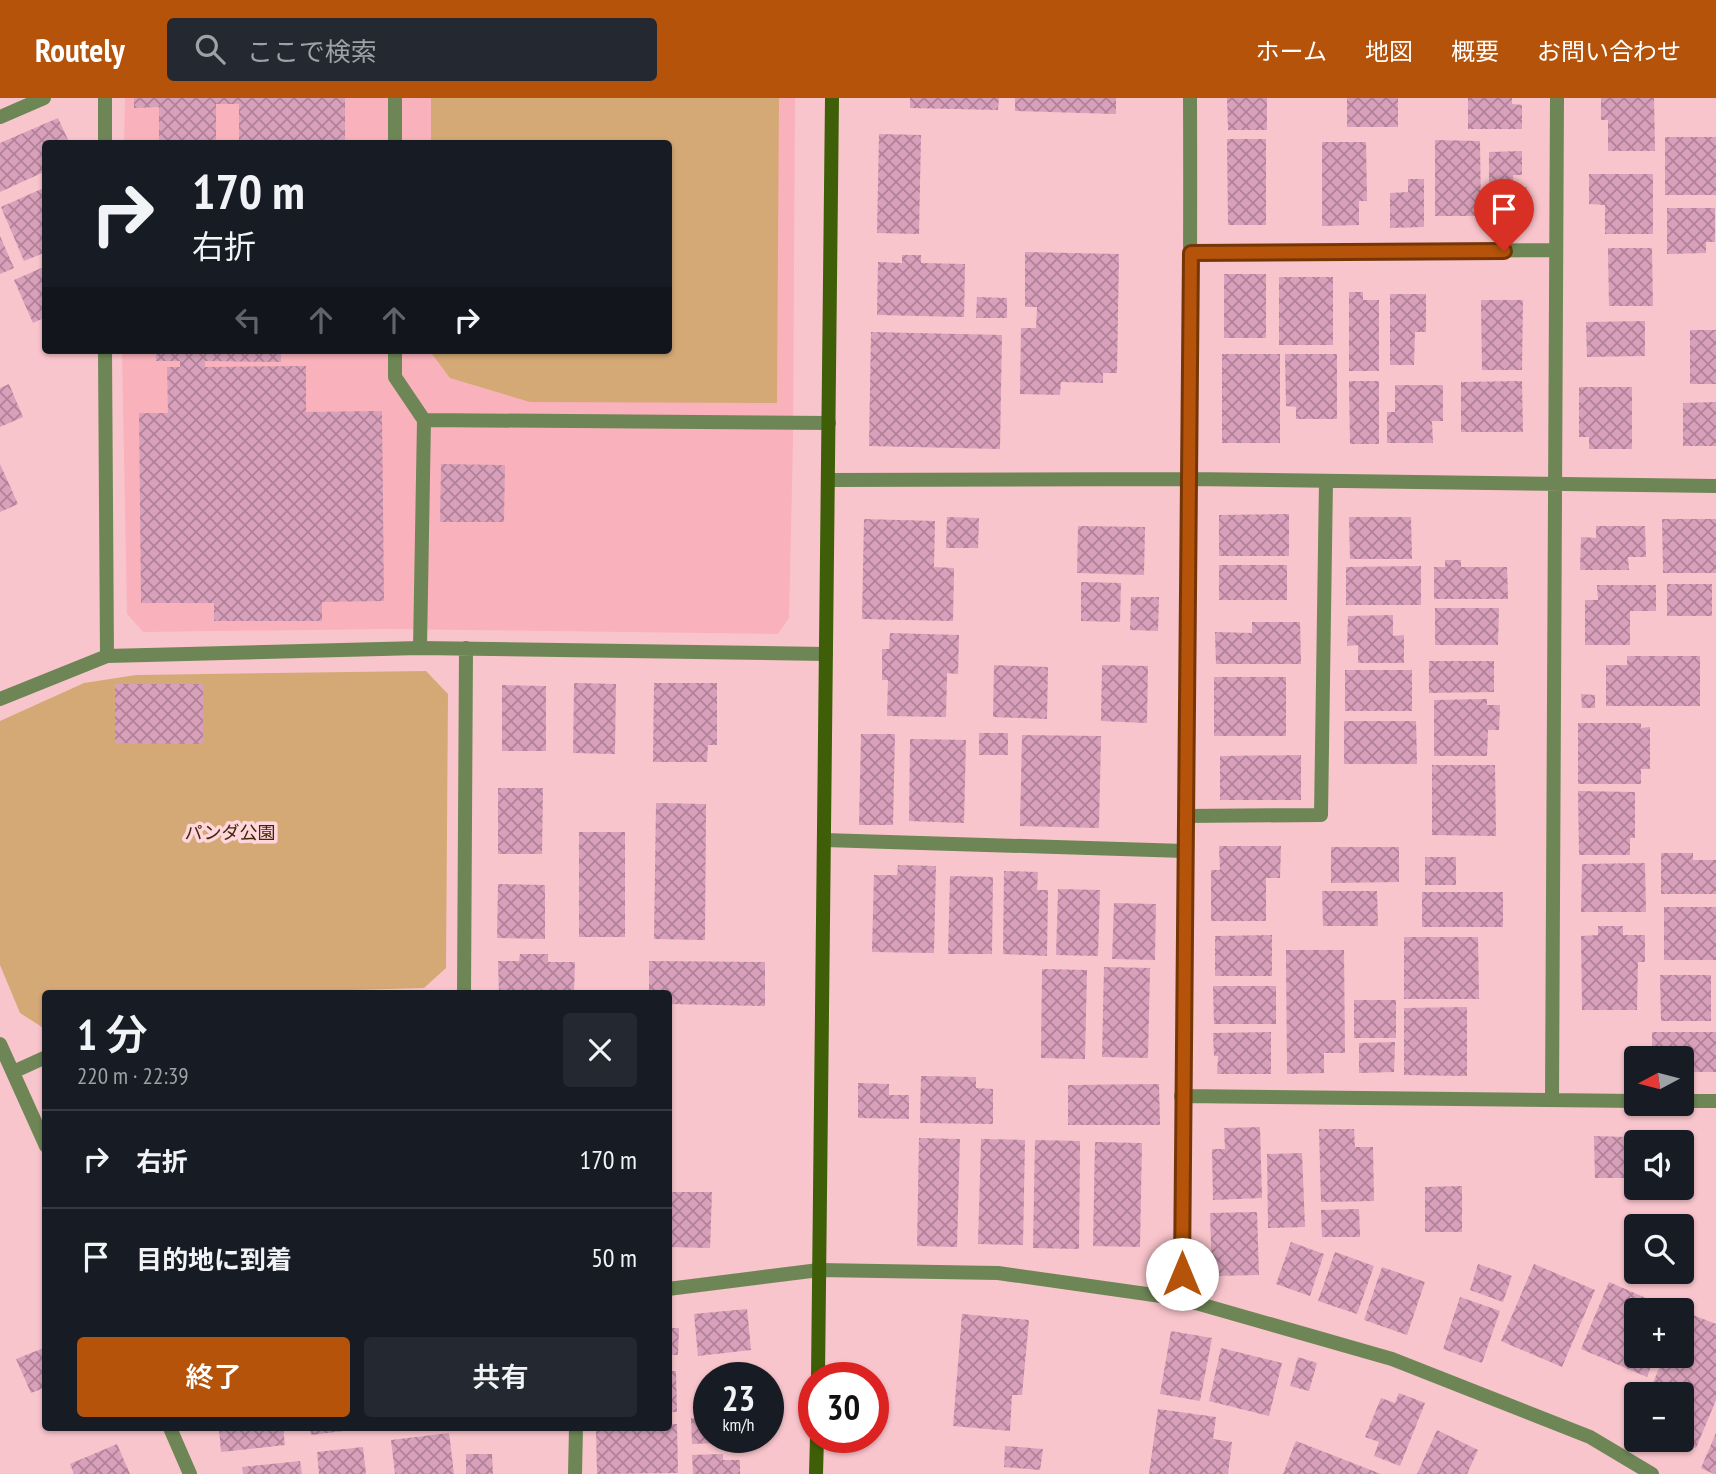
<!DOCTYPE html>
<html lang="ja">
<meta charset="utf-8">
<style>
:root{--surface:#171b24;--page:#242831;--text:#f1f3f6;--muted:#9ea1a6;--line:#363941;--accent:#b45309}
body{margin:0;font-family:"PT Sans Narrow","Noto Sans JP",sans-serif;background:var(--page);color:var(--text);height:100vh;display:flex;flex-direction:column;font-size:26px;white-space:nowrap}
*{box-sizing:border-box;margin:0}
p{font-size:23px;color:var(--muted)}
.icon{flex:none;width:38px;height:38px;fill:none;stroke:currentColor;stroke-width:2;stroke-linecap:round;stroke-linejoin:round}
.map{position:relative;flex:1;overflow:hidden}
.panel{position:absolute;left:42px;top:892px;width:630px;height:441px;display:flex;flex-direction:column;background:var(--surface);border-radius:7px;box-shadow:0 2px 5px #0004}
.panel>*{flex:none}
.top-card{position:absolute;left:42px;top:42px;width:630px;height:214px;border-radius:7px;box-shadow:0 2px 5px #0004;background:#171b24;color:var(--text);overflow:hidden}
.needle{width:46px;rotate:263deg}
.fabs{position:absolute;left:1624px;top:948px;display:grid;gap:14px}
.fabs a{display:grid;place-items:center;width:70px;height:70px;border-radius:7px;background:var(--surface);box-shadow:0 2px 5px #0004;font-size:35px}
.speed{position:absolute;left:693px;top:1264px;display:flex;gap:14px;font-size:35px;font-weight:700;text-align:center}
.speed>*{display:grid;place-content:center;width:91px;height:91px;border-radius:50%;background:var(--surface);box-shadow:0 2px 5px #0004;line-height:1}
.speed small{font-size:18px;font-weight:400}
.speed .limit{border:10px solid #d22;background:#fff;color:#111}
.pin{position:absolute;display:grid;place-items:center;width:60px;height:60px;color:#fff;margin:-72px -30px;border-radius:50% 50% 50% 0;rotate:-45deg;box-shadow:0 0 7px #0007}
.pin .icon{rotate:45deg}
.me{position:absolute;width:77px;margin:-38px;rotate:0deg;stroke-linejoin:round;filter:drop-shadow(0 0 5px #0008)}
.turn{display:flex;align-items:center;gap:24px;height:147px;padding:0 35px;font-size:32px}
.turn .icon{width:91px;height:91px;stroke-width:2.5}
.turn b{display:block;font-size:49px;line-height:60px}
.lanes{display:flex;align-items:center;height:66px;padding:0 35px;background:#0003;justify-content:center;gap:35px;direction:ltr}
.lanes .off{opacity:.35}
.round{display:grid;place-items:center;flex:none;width:74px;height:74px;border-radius:7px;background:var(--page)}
.overview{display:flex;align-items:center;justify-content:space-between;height:119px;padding:0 35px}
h1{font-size:42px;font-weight:600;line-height:52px}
.cta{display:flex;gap:14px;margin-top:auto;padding:14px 35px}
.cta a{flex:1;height:80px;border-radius:7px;background:var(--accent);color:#fff;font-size:28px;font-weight:600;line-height:80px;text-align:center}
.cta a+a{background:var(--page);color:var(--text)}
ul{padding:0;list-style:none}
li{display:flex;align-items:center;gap:21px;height:98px;padding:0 35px;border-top:2px solid var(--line)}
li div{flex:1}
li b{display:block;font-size:26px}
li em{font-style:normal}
header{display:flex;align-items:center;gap:42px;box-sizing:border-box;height:98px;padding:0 35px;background:var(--accent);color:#fff}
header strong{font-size:33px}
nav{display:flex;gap:38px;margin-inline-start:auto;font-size:24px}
.search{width:490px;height:63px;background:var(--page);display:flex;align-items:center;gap:18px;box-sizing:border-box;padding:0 24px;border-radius:7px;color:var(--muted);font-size:26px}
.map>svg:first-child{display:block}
.built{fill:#f9b2bc}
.park{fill:#d5a976}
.building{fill:url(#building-cross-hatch)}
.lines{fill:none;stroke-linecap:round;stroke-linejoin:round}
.lane{stroke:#6e8655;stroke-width:14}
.street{stroke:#6e8655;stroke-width:14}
.secondary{stroke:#3e5f07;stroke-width:14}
.route-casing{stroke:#753606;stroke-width:18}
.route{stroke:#b45309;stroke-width:12}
.labels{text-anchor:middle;stroke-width:7;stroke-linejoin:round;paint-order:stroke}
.park-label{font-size:18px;fill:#3f2708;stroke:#fed6db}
</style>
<header>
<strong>Routely</strong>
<div class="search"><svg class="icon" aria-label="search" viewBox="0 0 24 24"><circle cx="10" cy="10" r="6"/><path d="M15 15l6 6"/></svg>ここで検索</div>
<nav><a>ホーム</a><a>地図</a><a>概要</a><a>お問い合わせ</a></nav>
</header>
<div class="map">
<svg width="1716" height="1376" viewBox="0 0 1716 1376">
<defs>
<pattern id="building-cross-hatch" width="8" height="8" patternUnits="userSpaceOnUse" patternTransform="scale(1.75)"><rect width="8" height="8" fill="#d8a0ba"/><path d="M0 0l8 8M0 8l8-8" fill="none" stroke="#b08297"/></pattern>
</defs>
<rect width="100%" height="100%" fill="#f9c5cc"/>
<path class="built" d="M 125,0 L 795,0 L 793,344 L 789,520 L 778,536 L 386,531 L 143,534 L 127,516 L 122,252 L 668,252 L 668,46 L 124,45 Z"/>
<path class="park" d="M 431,0 L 779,0 L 777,305 L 530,304 L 450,280 L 429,252 L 668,252 L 668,46 L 431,45 Z
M 426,573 L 448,596 L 446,870 L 424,890 L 208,896 L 46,896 L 45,931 L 20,915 L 0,867 L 0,623 L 84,585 L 136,577 Z"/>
<path class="building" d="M 134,0 L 345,0 L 345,46 L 239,46 L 239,6 L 216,6 L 216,46 L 159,46 L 159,9 L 134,10 Z
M 910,0 L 999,0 L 998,12 L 910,10 Z
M 1015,0 L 1116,0 L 1116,16 L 1015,13 Z
M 1227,0 L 1267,0 L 1267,32 L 1228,32 Z
M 1347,0 L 1398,0 L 1398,29 L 1347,29 Z
M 1468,0 L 1512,0 L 1512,6 L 1522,7 L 1522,31 L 1468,31 Z
M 1601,0 L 1654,0 L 1655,53 L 1608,53 L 1608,22 L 1601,22 Z
M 58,20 L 70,46 L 46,46 L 46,73 L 0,94 L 0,45 Z
M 879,36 L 921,37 L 919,136 L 877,135 Z
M 1665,39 L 1716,39 L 1716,97 L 1665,97 Z
M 1227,41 L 1266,41 L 1266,127 L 1228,127 Z
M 1435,42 L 1480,43 L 1481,118 L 1435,118 Z
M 1322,44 L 1366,44 L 1367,103 L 1359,103 L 1359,127 L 1322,128 Z
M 1522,53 L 1522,77 L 1513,77 L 1513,89 L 1527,89 L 1527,130 L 1489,130 L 1489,54 Z
M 1589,76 L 1653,76 L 1653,136 L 1605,136 L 1605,107 L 1589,106 Z
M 1408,81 L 1424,81 L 1424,129 L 1390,130 L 1390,95 L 1408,94 Z
M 46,89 L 46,154 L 24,163 L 1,109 Z
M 1667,110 L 1715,110 L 1715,144 L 1706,144 L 1706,155 L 1667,156 Z
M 0,138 L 14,170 L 0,176 Z
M 1608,150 L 1652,150 L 1653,208 L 1609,208 Z
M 1025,154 L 1119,156 L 1117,275 L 1103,275 L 1103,285 L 1061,284 L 1060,297 L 1020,296 L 1021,230 L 1036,230 L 1037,209 L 1025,209 Z
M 902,157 L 921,157 L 921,165 L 965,166 L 964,219 L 877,217 L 878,164 L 902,165 Z
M 46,168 L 46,219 L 33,225 L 14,182 Z
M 1224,176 L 1266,176 L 1266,240 L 1224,240 Z
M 1279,179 L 1333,179 L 1333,247 L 1279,247 Z
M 1349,194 L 1363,194 L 1363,202 L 1379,202 L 1379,273 L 1349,273 Z
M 1390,196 L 1426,196 L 1426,234 L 1415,234 L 1414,267 L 1390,267 Z
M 977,199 L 1007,200 L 1007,220 L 976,220 Z
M 1481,202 L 1523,202 L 1522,272 L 1482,272 Z
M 1645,223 L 1645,258 L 1587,259 L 1586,224 Z
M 1690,232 L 1716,232 L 1716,286 L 1690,286 Z
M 871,234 L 1002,237 L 1000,351 L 869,348 Z
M 156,252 L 281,252 L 281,264 L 205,263 L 205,269 L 306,268 L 306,314 L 382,313 L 384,503 L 322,504 L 322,523 L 214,523 L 214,505 L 141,505 L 139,315 L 168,315 L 167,269 L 180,269 L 180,263 L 156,263 Z
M 1222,256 L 1280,256 L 1280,345 L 1222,345 Z
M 1285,256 L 1337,256 L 1337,321 L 1296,321 L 1296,309 L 1286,308 Z
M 1349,283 L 1379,283 L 1379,346 L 1350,346 Z
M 1522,283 L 1523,334 L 1461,334 L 1461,284 Z
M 9,286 L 23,319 L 0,329 L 0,290 Z
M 1395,287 L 1443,287 L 1443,323 L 1432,323 L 1433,345 L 1387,345 L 1387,314 L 1395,314 Z
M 1579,289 L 1632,289 L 1632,351 L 1589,351 L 1589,339 L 1579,339 Z
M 1716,304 L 1716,348 L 1683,348 L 1683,305 Z
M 0,366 L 18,406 L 0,414 Z
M 441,366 L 505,367 L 504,424 L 440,424 Z
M 1289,416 L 1289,458 L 1219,458 L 1219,417 Z
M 947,419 L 979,420 L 978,450 L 946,450 Z
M 1349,419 L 1411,419 L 1412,461 L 1350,461 Z
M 864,421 L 935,423 L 934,469 L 954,470 L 953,523 L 862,521 Z
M 1662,421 L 1716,421 L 1716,475 L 1663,475 Z
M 1078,428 L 1145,429 L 1144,477 L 1077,475 Z
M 1596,428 L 1645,428 L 1646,459 L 1628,459 L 1629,472 L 1580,472 L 1581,439 L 1596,440 Z
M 1445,462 L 1461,462 L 1461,469 L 1507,469 L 1508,501 L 1434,501 L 1434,469 L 1445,469 Z
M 1219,467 L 1287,467 L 1287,502 L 1219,502 Z
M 1421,468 L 1421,507 L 1346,507 L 1346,469 Z
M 1081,484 L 1121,485 L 1120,524 L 1081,523 Z
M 1667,486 L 1712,486 L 1712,518 L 1667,518 Z
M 1597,487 L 1656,487 L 1656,513 L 1630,513 L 1630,547 L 1585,547 L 1585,502 L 1598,502 Z
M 1131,499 L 1159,499 L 1158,533 L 1130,532 Z
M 1435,510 L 1499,510 L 1498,547 L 1435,547 Z
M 1393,517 L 1393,538 L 1404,537 L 1404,565 L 1358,565 L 1358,547 L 1347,548 L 1348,518 Z
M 1252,524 L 1300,524 L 1301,566 L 1216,566 L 1215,534 L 1252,535 Z
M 890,535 L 959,537 L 958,576 L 947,575 L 946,619 L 887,618 L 888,582 L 882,582 L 882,551 L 889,551 Z
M 1627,558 L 1700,558 L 1700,608 L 1606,608 L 1606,567 L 1627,567 Z
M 1429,563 L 1494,563 L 1494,594 L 1429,595 Z
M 994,567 L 1048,569 L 1047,621 L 993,619 Z
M 1102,567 L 1148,568 L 1147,625 L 1101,623 Z
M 1345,572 L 1412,572 L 1412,613 L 1345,613 Z
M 1214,579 L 1286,579 L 1286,638 L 1214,638 Z
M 574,585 L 616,586 L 615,656 L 573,655 Z
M 654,585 L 717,585 L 717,647 L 708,647 L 707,664 L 653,664 Z
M 115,586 L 203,586 L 203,646 L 115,645 Z
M 502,587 L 546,588 L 546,653 L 502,653 Z
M 1581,596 L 1595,597 L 1595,610 L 1582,610 Z
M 1487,601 L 1487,607 L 1500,607 L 1499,632 L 1488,632 L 1487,658 L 1434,658 L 1434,602 Z
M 1344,623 L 1416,623 L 1417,666 L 1344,666 Z
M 1578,625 L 1641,625 L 1641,630 L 1650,629 L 1650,671 L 1641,671 L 1641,686 L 1578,686 Z
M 979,635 L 1008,635 L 1008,657 L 979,657 Z
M 861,636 L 895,636 L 893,727 L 859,727 Z
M 1022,637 L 1101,638 L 1099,730 L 1020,728 Z
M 910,641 L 966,642 L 964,725 L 909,723 Z
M 1301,657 L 1301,702 L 1220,702 L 1220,658 Z
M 1432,667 L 1495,667 L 1496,738 L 1432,737 Z
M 498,690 L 543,690 L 542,756 L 498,756 Z
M 1578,693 L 1635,694 L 1635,740 L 1630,740 L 1630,757 L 1579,757 Z
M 656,705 L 706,706 L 705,842 L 654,841 Z
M 579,734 L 625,734 L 625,839 L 579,839 Z
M 1219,748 L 1281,748 L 1280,780 L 1266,780 L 1266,823 L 1211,823 L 1211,772 L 1220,772 Z
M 1331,749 L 1399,749 L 1399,784 L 1331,785 Z
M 1661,755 L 1693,755 L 1693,762 L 1716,762 L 1716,796 L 1661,796 Z
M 1425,759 L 1456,759 L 1456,787 L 1425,787 Z
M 1645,765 L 1646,814 L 1581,814 L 1582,766 Z
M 898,767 L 936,768 L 934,855 L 872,854 L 874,777 L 897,777 Z
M 1004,773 L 1038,774 L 1037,792 L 1048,792 L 1047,858 L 1003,856 Z
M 950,778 L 993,779 L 992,856 L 948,856 Z
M 498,786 L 545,787 L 545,841 L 497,840 Z
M 1058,791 L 1100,792 L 1098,858 L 1056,857 Z
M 1322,793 L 1377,793 L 1378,828 L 1323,828 Z
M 1422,794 L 1503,794 L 1503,829 L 1422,829 Z
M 1114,805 L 1156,806 L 1155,862 L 1112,861 Z
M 1664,809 L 1716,809 L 1716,862 L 1664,862 Z
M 1598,828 L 1623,828 L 1623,837 L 1645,837 L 1645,864 L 1638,864 L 1637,912 L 1582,912 L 1581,838 L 1598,837 Z
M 1272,837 L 1272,878 L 1215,878 L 1215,838 Z
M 1404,839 L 1478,839 L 1479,901 L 1404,901 Z
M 1286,852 L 1344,852 L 1345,955 L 1324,955 L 1324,975 L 1287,976 Z
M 520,856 L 548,856 L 548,864 L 575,864 L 574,896 L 499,896 L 498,863 L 519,863 Z
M 649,863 L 765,864 L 765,908 L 668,906 L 668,896 L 649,896 Z
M 1104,869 L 1150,870 L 1148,960 L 1102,959 Z
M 1042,871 L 1087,872 L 1085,961 L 1041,960 Z
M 1660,877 L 1711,877 L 1711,923 L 1661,923 Z
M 1213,888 L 1276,888 L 1276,926 L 1214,926 Z
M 1354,902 L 1396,902 L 1396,940 L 1354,940 Z
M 1467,909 L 1467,978 L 1404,977 L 1404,910 Z
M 1271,934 L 1271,976 L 1217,976 L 1218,958 L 1214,958 L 1213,935 Z
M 1652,934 L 1716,934 L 1716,974 L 1682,974 L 1682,961 L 1652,961 Z
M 1395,944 L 1394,974 L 1359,975 L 1359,945 Z
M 921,978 L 976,979 L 976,990 L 993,991 L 993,1026 L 920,1025 Z
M 858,985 L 889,986 L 889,997 L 909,997 L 909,1021 L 858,1020 Z
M 1159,986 L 1160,1027 L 1068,1027 L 1068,987 Z
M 1260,1029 L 1262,1100 L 1213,1102 L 1212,1051 L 1225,1051 L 1224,1030 Z
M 1319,1031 L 1354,1031 L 1355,1049 L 1373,1049 L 1374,1103 L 1321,1104 Z
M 1594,1038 L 1627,1039 L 1627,1080 L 1595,1080 Z
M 919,1040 L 960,1041 L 957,1149 L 917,1148 Z
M 981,1041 L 1025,1042 L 1023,1147 L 978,1146 Z
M 1035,1042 L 1080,1043 L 1079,1151 L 1033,1150 Z
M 1095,1044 L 1142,1045 L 1140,1149 L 1093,1148 Z
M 1302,1055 L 1305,1129 L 1268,1130 L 1267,1056 Z
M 1462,1088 L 1462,1134 L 1425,1134 L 1425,1089 Z
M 668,1094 L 712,1094 L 710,1150 L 668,1149 Z
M 1359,1111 L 1360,1139 L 1322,1139 L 1321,1112 Z
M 1257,1114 L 1259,1177 L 1212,1178 L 1210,1115 Z
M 1291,1144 L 1324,1156 L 1310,1198 L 1276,1186 Z
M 1335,1154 L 1374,1168 L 1357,1216 L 1318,1203 Z
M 1478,1166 L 1512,1178 L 1503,1204 L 1470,1192 Z
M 1534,1166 L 1595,1192 L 1562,1269 L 1501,1243 Z
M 1382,1169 L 1425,1184 L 1407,1237 L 1364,1222 Z
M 1609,1184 L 1676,1213 L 1636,1213 L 1636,1258 L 1655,1258 L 1647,1279 L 1581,1251 Z
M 1460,1199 L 1500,1213 L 1482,1265 L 1443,1251 Z
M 747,1211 L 751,1252 L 698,1258 L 694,1216 Z
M 1683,1213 L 1716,1226 L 1716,1302 L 1696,1350 L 1682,1344 L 1682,1297 L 1648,1297 L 1664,1258 L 1682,1258 Z
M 962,1216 L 1029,1222 L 1022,1297 L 1012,1297 L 1010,1333 L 953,1328 Z
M 668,1230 L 679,1230 L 678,1257 L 668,1257 Z
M 1171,1233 L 1212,1240 L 1200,1303 L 1160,1296 Z
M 46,1249 L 46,1289 L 31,1295 L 16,1261 Z
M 1221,1250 L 1282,1265 L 1269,1318 L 1209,1303 Z
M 1298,1259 L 1317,1265 L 1309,1293 L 1290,1288 Z
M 668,1273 L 676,1273 L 677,1314 L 668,1314 Z
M 1399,1295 L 1425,1305 L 1400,1368 L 1374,1358 L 1379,1344 L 1365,1339 L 1381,1300 L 1395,1305 Z
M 1158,1311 L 1216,1319 L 1213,1341 L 1232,1344 L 1228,1376 L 1149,1376 Z
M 691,1320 L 709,1320 L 709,1339 L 739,1339 L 739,1344 L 692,1346 Z
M 668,1326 L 677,1326 L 678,1375 L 597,1376 L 596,1330 L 668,1330 Z
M 219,1330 L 283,1330 L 285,1347 L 221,1354 Z
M 310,1330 L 342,1330 L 343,1333 L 311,1337 Z
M 1437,1332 L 1478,1352 L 1467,1376 L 1417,1376 Z
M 449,1335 L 454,1376 L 395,1376 L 391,1342 Z
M 1716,1335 L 1716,1376 L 1714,1376 L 1701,1370 Z
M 1296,1343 L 1381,1376 L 1283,1376 Z
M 117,1346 L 130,1376 L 74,1376 L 70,1366 Z
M 1005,1348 L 1043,1351 L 1040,1372 L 1004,1369 Z
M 363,1349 L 366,1376 L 319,1376 L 317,1354 Z
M 466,1356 L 492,1356 L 493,1376 L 466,1376 Z
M 723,1356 L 723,1362 L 740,1362 L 740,1376 L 693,1376 L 692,1357 Z
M 300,1363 L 302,1376 L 243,1376 L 242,1369 Z"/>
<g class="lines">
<path class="lane" d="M 395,0 L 395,46
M 395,252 L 395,279 L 424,322 L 420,550
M 424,322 L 829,325"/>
<path class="street" d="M 0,19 L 44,0
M 105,46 L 105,0
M 1191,155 L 1556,152
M 105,252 L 107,558
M 830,382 L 1190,381 L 1716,388
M 0,601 L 107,558 L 420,550 L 826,556
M 1185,718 L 1321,717 L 1326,383
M 824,742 L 1185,753
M 464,896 L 466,550
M 0,946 L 46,1048
M 13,974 L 46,959
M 1181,998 L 1636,1003
M 1552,1002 L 1557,0
M 1682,1003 L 1716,1003
M 668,1191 L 819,1172 L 998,1175 L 1182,1201 L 1392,1261 L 1590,1339 L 1652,1376
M 1182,1201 C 1181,801 1192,401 1190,0
M 170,1330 L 190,1376
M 575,1376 L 576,1330"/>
<path class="secondary" d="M 818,1279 L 832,0
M 816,1376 L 817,1339"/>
</g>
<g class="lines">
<defs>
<path id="route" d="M 1182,1176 L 1191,155 L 1504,153"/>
</defs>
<use href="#route" class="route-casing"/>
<use href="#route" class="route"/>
</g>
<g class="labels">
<g class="park-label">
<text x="230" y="741">パンダ公園</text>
</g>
</g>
</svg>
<div class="fabs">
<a><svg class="needle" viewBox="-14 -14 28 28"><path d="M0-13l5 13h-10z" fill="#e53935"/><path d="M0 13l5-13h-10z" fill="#9ea1a6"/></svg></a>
<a><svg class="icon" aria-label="sound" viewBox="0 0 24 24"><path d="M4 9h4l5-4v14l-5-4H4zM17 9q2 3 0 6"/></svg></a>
<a><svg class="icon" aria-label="search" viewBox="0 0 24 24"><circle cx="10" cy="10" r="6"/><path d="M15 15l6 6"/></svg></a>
<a>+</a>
<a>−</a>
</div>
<div class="speed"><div>23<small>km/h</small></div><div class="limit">30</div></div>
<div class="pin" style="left:1504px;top:153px;background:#d93025"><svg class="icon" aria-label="arrive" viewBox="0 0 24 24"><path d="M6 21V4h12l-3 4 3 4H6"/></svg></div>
<svg class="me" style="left:1182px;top:1176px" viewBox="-20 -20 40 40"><circle r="19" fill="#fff"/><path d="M0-13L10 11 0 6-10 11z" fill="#b45309"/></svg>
<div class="top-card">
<div class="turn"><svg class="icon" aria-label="right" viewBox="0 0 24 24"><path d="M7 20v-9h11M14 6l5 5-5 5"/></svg><div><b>170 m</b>右折</div></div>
<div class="lanes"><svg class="icon off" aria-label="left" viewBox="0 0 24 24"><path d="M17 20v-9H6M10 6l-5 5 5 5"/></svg><svg class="icon off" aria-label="ahead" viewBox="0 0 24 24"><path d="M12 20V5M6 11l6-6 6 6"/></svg><svg class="icon off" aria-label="ahead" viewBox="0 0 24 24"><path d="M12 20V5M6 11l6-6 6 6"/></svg><svg class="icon" aria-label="right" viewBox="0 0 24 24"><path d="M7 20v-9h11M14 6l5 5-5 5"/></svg></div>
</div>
<section class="panel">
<div class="overview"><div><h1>1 分</h1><p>220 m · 22:39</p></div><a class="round"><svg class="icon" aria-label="close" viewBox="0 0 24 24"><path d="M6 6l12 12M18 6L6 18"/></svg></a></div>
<ul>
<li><svg class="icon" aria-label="right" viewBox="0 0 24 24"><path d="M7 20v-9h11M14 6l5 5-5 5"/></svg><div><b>右折</b></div><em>170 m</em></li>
<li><svg class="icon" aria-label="arrive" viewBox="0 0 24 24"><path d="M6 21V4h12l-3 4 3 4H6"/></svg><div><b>目的地に到着</b></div><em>50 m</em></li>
</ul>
<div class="cta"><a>終了</a><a>共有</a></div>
</section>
</div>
